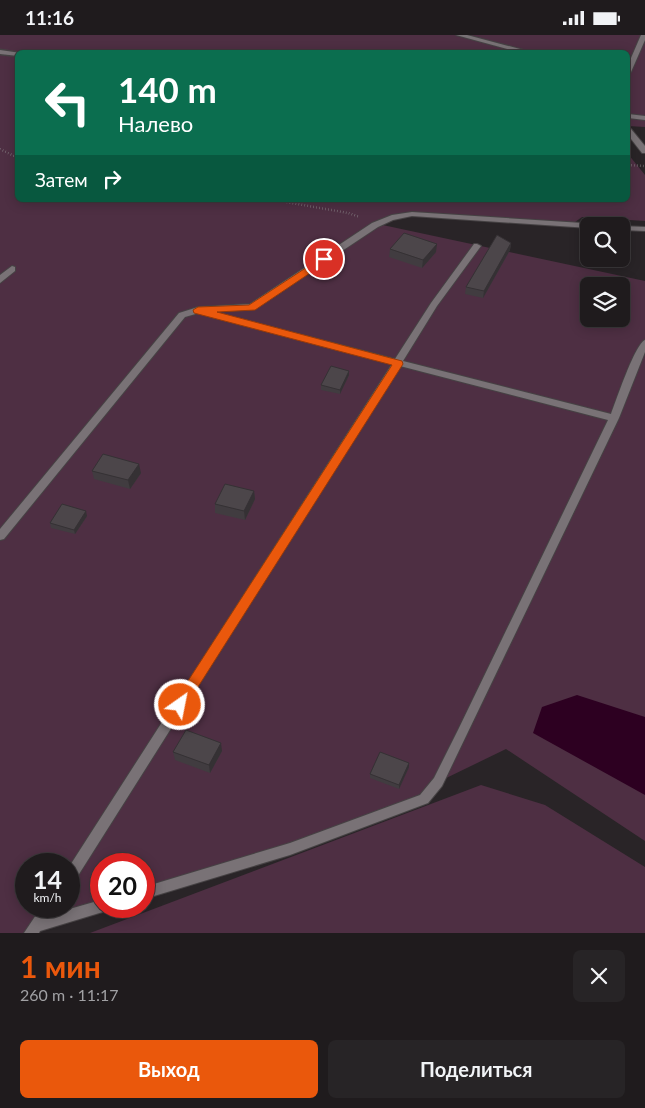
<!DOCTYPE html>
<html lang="ru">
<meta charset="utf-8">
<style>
:root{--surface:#1f1b1d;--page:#272426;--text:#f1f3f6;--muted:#a1a1a4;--line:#3c393b;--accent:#ea580c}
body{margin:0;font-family:Lato,sans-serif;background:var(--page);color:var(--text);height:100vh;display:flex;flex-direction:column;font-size:19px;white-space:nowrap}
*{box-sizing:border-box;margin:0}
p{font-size:16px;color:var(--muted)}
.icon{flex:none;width:28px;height:28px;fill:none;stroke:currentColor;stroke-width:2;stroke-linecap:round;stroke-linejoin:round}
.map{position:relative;height:898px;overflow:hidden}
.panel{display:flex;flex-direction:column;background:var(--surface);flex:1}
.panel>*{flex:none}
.top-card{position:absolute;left:15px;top:15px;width:615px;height:152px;border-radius:8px;box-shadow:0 2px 12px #0003,0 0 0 1px var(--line);background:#0b6e4f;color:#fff;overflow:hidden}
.tools{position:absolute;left:580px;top:182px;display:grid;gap:10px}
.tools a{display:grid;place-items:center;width:50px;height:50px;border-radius:8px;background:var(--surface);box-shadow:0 2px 12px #0003,0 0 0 1px var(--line);font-size:25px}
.speed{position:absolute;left:15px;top:818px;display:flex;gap:10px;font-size:25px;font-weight:700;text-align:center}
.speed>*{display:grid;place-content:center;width:65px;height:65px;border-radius:50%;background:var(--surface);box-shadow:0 2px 12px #0003,0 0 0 1px var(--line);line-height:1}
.speed small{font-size:12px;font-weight:400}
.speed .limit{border:8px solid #d22;background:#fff;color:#111}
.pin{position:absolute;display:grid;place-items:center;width:42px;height:42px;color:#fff;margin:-21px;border:2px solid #fff;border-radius:50%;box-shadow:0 1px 5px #0007}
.me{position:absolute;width:55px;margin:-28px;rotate:33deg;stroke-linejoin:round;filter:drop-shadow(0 0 4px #0008)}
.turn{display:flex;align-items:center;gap:18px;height:105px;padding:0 20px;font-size:22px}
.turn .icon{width:65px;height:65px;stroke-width:2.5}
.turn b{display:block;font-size:35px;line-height:42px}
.then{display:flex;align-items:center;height:48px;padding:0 20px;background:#0003;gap:10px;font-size:19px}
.round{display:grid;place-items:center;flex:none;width:52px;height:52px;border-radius:8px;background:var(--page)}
.summary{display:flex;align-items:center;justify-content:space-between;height:85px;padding:0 20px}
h1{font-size:30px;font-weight:700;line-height:38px;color:var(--accent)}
.primary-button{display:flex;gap:10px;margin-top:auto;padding:10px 20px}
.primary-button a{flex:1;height:58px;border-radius:8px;background:var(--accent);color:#fff;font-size:20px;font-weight:700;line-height:58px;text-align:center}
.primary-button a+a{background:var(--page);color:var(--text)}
.status{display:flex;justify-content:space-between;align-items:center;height:35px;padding:0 25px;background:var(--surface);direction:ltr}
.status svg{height:14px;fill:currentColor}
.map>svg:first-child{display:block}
.green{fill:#4e2f43;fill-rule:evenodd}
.water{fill:#2d0021}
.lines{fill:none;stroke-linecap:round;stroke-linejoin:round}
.lane-casing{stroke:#464244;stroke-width:2}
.street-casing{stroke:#464244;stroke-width:3}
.path{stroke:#8b8689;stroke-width:2.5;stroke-dasharray:0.5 2.5;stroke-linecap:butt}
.lane{fill:#797276;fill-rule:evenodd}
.street{fill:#797276;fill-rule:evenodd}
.wall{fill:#413c40}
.shaded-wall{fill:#353134}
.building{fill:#4c464a;stroke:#353134}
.route{fill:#ea580c;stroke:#983908}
</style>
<div class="status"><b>11:16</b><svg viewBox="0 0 49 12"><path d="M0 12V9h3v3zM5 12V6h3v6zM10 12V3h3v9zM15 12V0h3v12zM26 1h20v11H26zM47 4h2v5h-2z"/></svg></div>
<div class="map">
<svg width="645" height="898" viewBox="0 0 645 898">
<rect width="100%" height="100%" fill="#292427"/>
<path class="green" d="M 0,0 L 645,0 L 645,92 L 628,91 L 628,18 L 18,18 L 18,165 L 628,165 L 628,119 L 645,140 L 645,186 L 582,182 L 571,190 L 412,179 L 378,189 L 645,246 L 645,806 L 506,714 L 438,747 L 424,764 L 290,814 L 144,858 L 144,829 L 101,829 L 101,871 L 39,890 L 31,898 L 0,898 ZM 589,251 L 621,251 L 621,284 L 589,284 ZM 26,829 L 69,829 L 69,871 L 26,871 Z
M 481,750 L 545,770 L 645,832 L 645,898 L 90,898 Z"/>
<path class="water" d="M 577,660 L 645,682 L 645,760 L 533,698 L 542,672 Z"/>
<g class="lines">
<defs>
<path id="lane" d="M 456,0 L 467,0 L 535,18 L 522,18 Z
M 641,0 L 645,0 L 645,5 L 631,37 L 628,39 L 628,30 Z
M 628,79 L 645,81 L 645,85 L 628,83 Z
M 628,94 L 631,94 L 645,111 L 645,118 L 642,118 L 628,100 Z
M 412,177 L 598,189 L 602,191 L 589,191 L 589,193 L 412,181 L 393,185 L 378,192 L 255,274 L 213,277 L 395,324 L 431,268 L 474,209 L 477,209 L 481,211 L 437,271 L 403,326 L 611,379 C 616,366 635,309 645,305 L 645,317 L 619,383 L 442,751 L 428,768 L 290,820 L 144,864 L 144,852 L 290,808 L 420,760 L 434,743 L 458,695 L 608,385 L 400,331 L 74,847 L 69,849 L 69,832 L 392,329 L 208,281 L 208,277 L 199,278 L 185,282 L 4,504 L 0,505 L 0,494 L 179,278 L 198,272 L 250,269 L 372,188 L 392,180 Z
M 618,191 L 621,191 L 645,192 L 645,196 L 621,195 L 621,191 Z
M 12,231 L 15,232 L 15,236 L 0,248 L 0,240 Z
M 101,865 L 101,871 L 108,871 L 106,876 L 40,896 L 39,898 L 24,898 L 42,871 L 57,871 L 52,879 Z"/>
<path id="street" d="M 0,15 L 21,18 L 18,18 L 18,21 L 0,19 Z"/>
</defs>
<use href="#lane" class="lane-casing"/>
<use href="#street" class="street-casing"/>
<path class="path" d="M 0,114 L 18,123
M 628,130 L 644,131
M 275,165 L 348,178 L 360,182"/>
<use href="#lane" class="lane"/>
<use href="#street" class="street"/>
</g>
<path class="wall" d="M 511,208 L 510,215 L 483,263 L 465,259 L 466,252 Z
M 390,214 L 436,217 L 422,233 L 389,222 Z
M 349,340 L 340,359 L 321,355 L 321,350 Z
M 92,436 L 141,438 L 130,454 L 94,444 Z
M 254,456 L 255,464 L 245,485 L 215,478 L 215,469 Z
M 87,481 L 75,499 L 51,493 L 50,488 Z
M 222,716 L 210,738 L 175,725 L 173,717 Z
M 409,732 L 399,754 L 370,743 L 370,739 Z"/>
<path class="shaded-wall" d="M 511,208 L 510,215 L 483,263 L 484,256 Z
M 437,209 L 436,217 L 422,233 L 423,225 Z
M 349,336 L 349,340 L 340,359 L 340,355 Z
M 139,429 L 141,438 L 130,454 L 128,445 Z
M 254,456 L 255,464 L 245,485 L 244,476 Z
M 86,476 L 87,481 L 75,499 L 74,495 Z
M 221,708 L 222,716 L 210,738 L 209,730 Z
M 409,728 L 409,732 L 399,754 L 399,750 Z"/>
<path class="building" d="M 404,198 L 437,209 L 423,225 L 390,214 Z
M 497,200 L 511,208 L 484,256 L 466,252 Z
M 331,331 L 349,336 L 340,355 L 321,350 Z
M 103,419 L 139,429 L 128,445 L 92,436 Z
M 225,449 L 254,456 L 244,476 L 215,469 Z
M 62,469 L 86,476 L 74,495 L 50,488 Z
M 186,695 L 221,708 L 209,730 L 173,717 Z
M 380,717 L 409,728 L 399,750 L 370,739 Z"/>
<path class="route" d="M 324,221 L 329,224 L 328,226 L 255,275 L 217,277 L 402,326 L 403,329 L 184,674 L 180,675 L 175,674 L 173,670 L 175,666 L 392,330 L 194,278 L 193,275 L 198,272 L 249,270 Z"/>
</svg>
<div class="tools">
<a><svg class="icon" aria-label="search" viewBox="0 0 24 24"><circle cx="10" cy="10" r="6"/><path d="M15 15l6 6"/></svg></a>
<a><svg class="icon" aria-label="layers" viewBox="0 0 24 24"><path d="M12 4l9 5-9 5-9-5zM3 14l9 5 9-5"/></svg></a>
</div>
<div class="speed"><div>14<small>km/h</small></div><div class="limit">20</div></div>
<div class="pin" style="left:324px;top:224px;background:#d93025"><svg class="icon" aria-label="arrive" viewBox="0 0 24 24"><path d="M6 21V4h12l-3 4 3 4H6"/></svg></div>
<svg class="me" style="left:180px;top:670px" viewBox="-20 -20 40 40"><circle r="17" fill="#ea580c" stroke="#fff" stroke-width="3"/><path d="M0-11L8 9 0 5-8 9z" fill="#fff"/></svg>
<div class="top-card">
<div class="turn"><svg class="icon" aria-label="left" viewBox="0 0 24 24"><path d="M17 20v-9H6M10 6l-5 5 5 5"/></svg><div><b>140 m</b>Налево</div></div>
<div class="then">Затем<svg class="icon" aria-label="right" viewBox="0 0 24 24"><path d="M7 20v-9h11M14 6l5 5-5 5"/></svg></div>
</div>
</div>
<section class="panel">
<div class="summary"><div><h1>1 мин</h1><p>260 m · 11:17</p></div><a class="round"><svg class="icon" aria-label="close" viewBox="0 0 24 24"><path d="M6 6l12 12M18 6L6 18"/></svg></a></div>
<div class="primary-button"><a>Выход</a><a>Поделиться</a></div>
</section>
